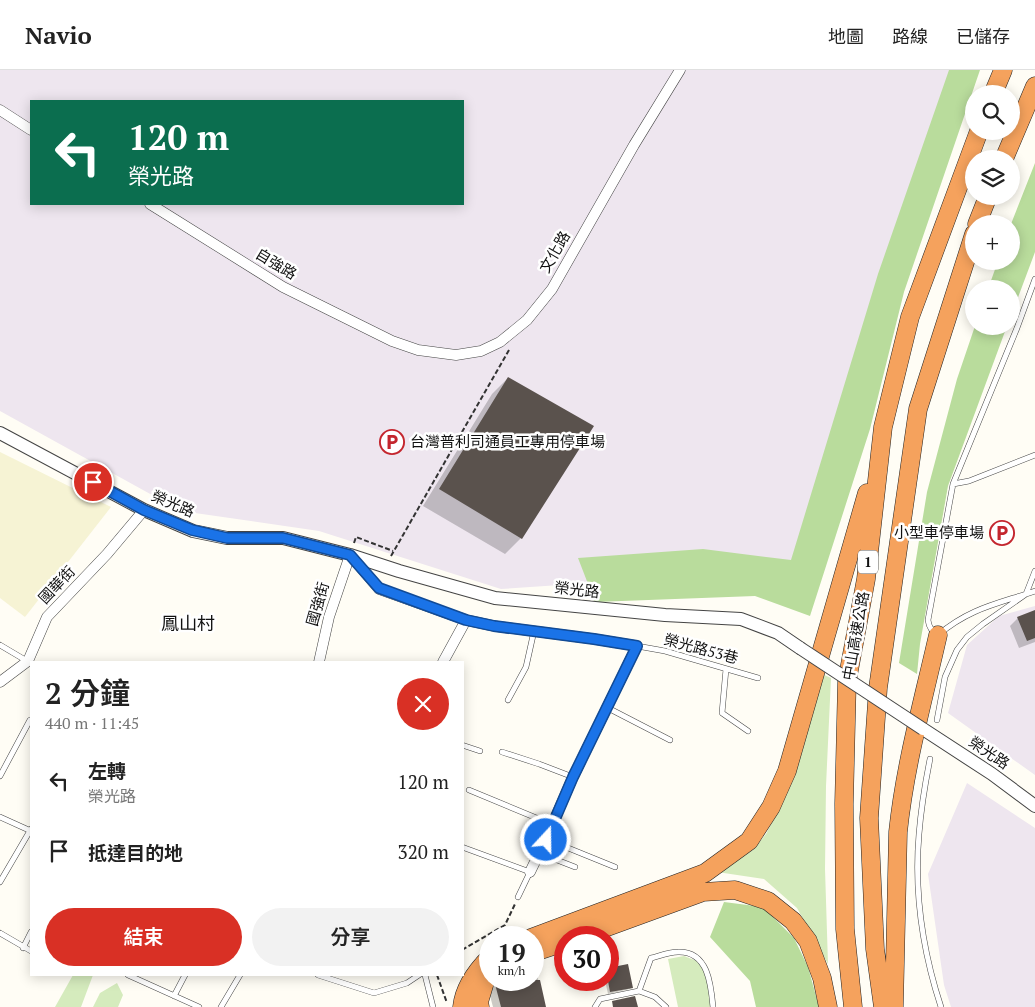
<!DOCTYPE html>
<html lang="zh-TW">
<meta charset="utf-8">
<style>
:root{--surface:#fff;--page:#f2f2f2;--text:#222;--muted:#767676;--line:#e0e0e0;--accent:#d93025}
body{margin:0;font-family:"PT Serif","Noto Sans TC",serif;background:var(--page);color:var(--text);height:100vh;display:flex;flex-direction:column;font-size:19px;white-space:nowrap}
*{box-sizing:border-box;margin:0}
p{font-size:16px;color:var(--muted)}
.icon{flex:none;width:28px;height:28px;fill:none;stroke:currentColor;stroke-width:2;stroke-linecap:round;stroke-linejoin:round}
.map{position:relative;flex:1;overflow:hidden}
.panel{position:absolute;left:30px;top:591px;width:434px;height:315px;display:flex;flex-direction:column;background:var(--surface);border-radius:0px;box-shadow:0 2px 12px #0003}
.panel>*{flex:none}
.top-card{position:absolute;left:30px;top:30px;width:434px;height:105px;border-radius:0px;box-shadow:0 2px 12px #0003;background:#0b6e4f;color:#fff;overflow:hidden}
.tools{position:absolute;left:965px;top:15px;display:grid;gap:10px}
.tools a{display:grid;place-items:center;width:55px;height:55px;border-radius:50%;background:var(--surface);box-shadow:0 2px 12px #0003;font-size:25px}
.speed{position:absolute;left:479px;top:856px;display:flex;gap:10px;font-size:25px;font-weight:700;text-align:center}
.speed>*{display:grid;place-content:center;width:65px;height:65px;border-radius:50%;background:var(--surface);box-shadow:0 2px 12px #0003;line-height:1}
.speed small{font-size:12px;font-weight:400}
.speed .limit{border:8px solid #d22;background:#fff;color:#111}
.pin{position:absolute;display:grid;place-items:center;width:42px;height:42px;color:#fff;margin:-21px;border:2px solid #fff;border-radius:50%;box-shadow:0 1px 5px #0007}
.me{position:absolute;width:55px;margin:-28px;rotate:21deg;stroke-linejoin:round;filter:drop-shadow(0 0 4px #0008)}
.turn{display:flex;align-items:center;gap:18px;height:105px;padding:0 15px;font-size:22px}
.turn .icon{width:65px;height:65px;stroke-width:2.5}
.turn b{display:block;font-size:35px;line-height:42px}
.round{display:grid;place-items:center;flex:none;width:52px;height:52px;border-radius:26px;background:var(--page)}
.overview{display:flex;align-items:center;justify-content:space-between;height:85px;padding:0 15px}
h1{font-size:30px;font-weight:600;line-height:38px}
.action{display:flex;gap:10px;margin-top:auto;padding:10px 15px}
.action a{flex:1;height:58px;border-radius:30px;background:var(--accent);color:#fff;font-size:20px;font-weight:600;line-height:58px;text-align:center}
.action a+a{background:var(--page);color:var(--text)}
ul{padding:0;list-style:none}
li{display:flex;align-items:center;gap:15px;height:70px;padding:0 15px}
li div{flex:1}
li b{display:block;font-size:19px}
li em{font-style:normal}
header{display:flex;align-items:center;gap:30px;box-sizing:border-box;height:70px;padding:0 25px;background:var(--surface);border-bottom:1px solid var(--line)}
header strong{font-size:24px}
nav{display:flex;gap:28px;margin-inline-start:auto;font-size:18px}
.map>svg:first-child{display:block}
.industrial{fill:#eee6ef;fill-rule:evenodd}
.farmland{fill:#f6f3d4}
.green{fill:#d5ebbd}
.forest{fill:#b9dc9c}
.shadow{fill:#0003}
.building{fill:#5a524d}
.lines{fill:none;stroke-linecap:round;stroke-linejoin:round}
.service-casing{stroke:#444;stroke-width:6}
.minor-casing{stroke:#444;stroke-width:11}
.tertiary-casing{stroke:#444;stroke-width:14}
.motorway-casing{stroke:#222;stroke-width:19}
.path{stroke:#333;stroke-width:2;stroke-dasharray:5 2.5;stroke-linecap:butt}
.service{stroke:#fff;stroke-width:5}
.minor{stroke:#fff;stroke-width:10}
.tertiary{stroke:#fff;stroke-width:12}
.motorway{stroke:#f5a25d;stroke-width:18}
.tertiary-bridge-casing{stroke:#444;stroke-width:14;stroke-linecap:butt}
.tertiary-bridge{stroke:#fff;stroke-width:12}
.route-casing{stroke:#114b97;stroke-width:12}
.route{stroke:#1a73e8;stroke-width:9}
.labels{text-anchor:middle;stroke-width:5;stroke-linejoin:round;paint-order:stroke}
.shield{fill:#fff;stroke:#585858;stroke-width:1}
.shield-label{font-size:14px;font-weight:bold;fill:#111}
.street-label{font-size:15px;fill:#111;stroke:#fff}
.poi-label{font-size:15px;fill:#111;stroke:#fff;text-anchor:start}
.quarter-label{font-size:18px;fill:#111;stroke:#fff}
</style>
<header>
<strong>Navio</strong>
<nav><a>地圖</a><a>路線</a><a>已儲存</a></nav>
</header>
<div class="map">
<svg width="1035" height="937" viewBox="0 0 1035 937">
<rect width="100%" height="100%" fill="#fffdf5"/>
<path class="industrial" d="M 0,0 L 964,0 L 796,499 L 501,519 L 319,461 L 181,441 L 0,341 ZM 31,31 L 462,31 L 462,134 L 31,134 Z
M 1035,536 L 1035,705 L 948,643 L 967,575 L 999,546 Z
M 967,713 L 1035,758 L 1035,937 L 951,937 L 944,915 L 928,804 Z"/>
<path class="farmland" d="M 0,382 L 111,437 L 25,547 L 0,528 Z"/>
<path class="green" d="M 822,604 L 831,608 L 826,716 L 825,799 L 828,894 L 797,838 L 764,809 L 717,802 L 753,780 L 766,764 L 787,724 L 802,682 Z
M 684,886 L 702,893 L 709,909 L 713,937 L 678,937 L 668,889 Z
M 73,905 L 93,905 L 81,937 L 55,937 Z
M 117,913 L 123,925 L 118,937 L 93,937 L 100,923 Z"/>
<path class="forest" d="M 949,0 L 980,0 L 904,222 L 870,359 L 810,546 L 755,526 L 595,532 L 578,488 L 703,479 L 791,490 L 878,204 Z
M 1035,93 L 1035,182 L 1011,246 L 1011,219 L 988,219 L 998,191 L 1011,191 L 1011,154 Z
M 975,256 L 1007,256 L 948,416 L 920,574 L 917,604 L 899,593 L 927,422 L 957,309 Z
M 724,832 L 763,837 L 794,868 L 808,897 L 819,937 L 756,937 L 750,911 L 710,867 Z"/>
<path class="shadow" d="M 508,308 L 521,468 L 505,484 L 423,436 L 492,324 Z
M 1035,541 L 1035,572 L 1019,578 L 1010,556 L 1018,548 Z
M 627,895 L 632,917 L 630,919 L 608,924 L 605,910 L 608,910 L 608,899 Z
M 537,905 L 545,937 L 493,937 L 489,922 L 496,914 L 511,910 L 532,910 L 532,906 Z"/>
<path class="building" d="M 508,307 L 594,356 L 522,469 L 439,419 Z
M 1035,540 L 1035,568 L 1027,571 L 1017,547 Z
M 628,894 L 633,918 L 610,922 L 608,911 L 608,898 Z
M 506,910 L 540,910 L 546,937 L 501,937 L 495,914 L 496,913 Z
M 635,926 L 638,937 L 613,937 L 612,931 Z"/>
<g class="lines">
<defs>
<path id="service" d="M 1035,209 L 1017,258 L 953,414 L 928,550 C 929,558 932,561 938,565 C 970,538 997,534 1035,521
M 953,414 L 969,411 L 1035,385
M 0,575 L 27,591
M 637,576 L 665,581 L 758,608
M 726,599 L 722,643 L 748,661
M 508,630 L 526,597 L 534,561
M 608,638 L 670,670
M 937,650 L 945,607 L 957,580 L 967,567 L 983,554 L 1026,524 L 1035,501
M 462,675 L 480,681
M 502,682 L 539,694 L 573,707
M 930,689 C 925,714 921,739 919,764 C 914,822 923,882 941,937
M 0,706 L 30,650 L 31,650
M 469,720 L 551,754
M 0,747 L 31,761
M 546,769 L 615,797
M 462,777 L 530,802 L 518,827
M 539,783 L 575,797
M 0,812 L 31,759
M 0,863 L 31,881
M 23,878 L 31,862
M 128,905 L 199,937
M 318,905 L 374,923 L 407,913 L 419,905
M 425,905 L 433,937
M 639,921 L 651,888 C 659,886 669,882 678,882 C 708,881 711,914 713,937
M 174,926 L 185,905
M 221,937 L 240,905
M 595,937 L 600,929 L 639,921 L 655,927 L 666,937"/>
<path id="minor" d="M 0,40 L 31,60
M 150,134 L 283,217 L 392,271 L 418,280 L 456,285 L 481,281 L 500,272 L 527,250 L 552,219 L 634,75 L 680,0
M 319,592 L 329,547 L 350,485 L 379,519 L 466,550 L 494,556 L 594,569 L 637,576 L 573,707 L 546,769 L 530,802
M 443,592 L 466,550
M 0,612 L 28,591 L 47,547 L 107,484 L 144,440"/>
<path id="tertiary" d="M 0,363 L 144,440 L 193,461 L 227,468 L 283,468 L 350,485 L 399,501 L 495,528 L 665,545 L 741,549 L 778,563 L 800,578
M 923,659 L 992,704 L 1035,736"/>
<path id="motorway" d="M 993,24 L 1003,0
M 1004,89 L 1035,16
M 977,154 L 988,126
M 531,868 L 705,803 L 749,771 L 771,737 L 787,701 L 867,423
M 577,868 L 703,822 L 735,820 L 768,831 L 793,851 L 808,871 L 822,908 L 828,937
M 532,883 L 565,872
M 462,937 C 464,917 477,900 490,887
M 480,937 L 479,932 L 487,905 L 490,903
M 853,937 L 845,859 L 844,734 L 847,611 L 866,509 L 883,357 L 910,247 L 979,61
M 883,937 L 875,879 L 869,748 L 878,618 L 918,339 L 974,164
M 894,937 L 898,762 C 905,695 923,631 938,565"/>
</defs>
<use href="#service" class="service-casing"/>
<use href="#minor" class="minor-casing"/>
<use href="#tertiary" class="tertiary-casing"/>
<use href="#motorway" class="motorway-casing"/>
<path class="path" d="M 354,473 L 356,467 L 393,481
M 391,486 L 509,280
M 462,880 L 505,855 L 515,834
M 437,905 L 447,933"/>
<use href="#service" class="service"/>
<use href="#minor" class="minor"/>
<use href="#tertiary" class="tertiary"/>
<use href="#motorway" class="motorway"/>
<defs>
<path id="tertiary-bridge" d="M 800,578 L 923,659"/>
</defs>
<use href="#tertiary-bridge" class="tertiary-bridge-casing"/>
<use href="#tertiary-bridge" class="tertiary-bridge"/>
</g>
<g class="lines">
<defs>
<path id="route" d="M 93,412 L 144,440 L 192,460 L 227,468 L 283,468 L 350,485 L 379,518 L 466,550 L 494,556 L 594,569 L 637,576 L 573,707 L 546,770"/>
</defs>
<use href="#route" class="route-casing"/>
<use href="#route" class="route"/>
</g>
<defs>
<symbol id="parking-ring" viewBox="-11 -11 22 22"><circle r="9.5" fill="#fff" stroke="#c4262e" stroke-width="1.5"/><path d="M-3.5-5.5H1a3.5 3.5 0 0 1 0 7H-1V5.5H-3.5ZM-1-3.4V-.6H.8a1.4 1.4 0 0 0 0-2.8Z" fill="#c4262e"/></symbol>
</defs>
<g fill-rule="evenodd">
<use href="#parking-ring" x="378" y="358" width="28" height="28"/>
<use href="#parking-ring" x="988" y="449" width="28" height="28"/>
</g>
<g class="labels">
<rect class="shield" x="858" y="480.5" width="20" height="23" rx="4"/>
<g class="shield-label">
<text x="868" y="497">1</text>
</g>
<g class="street-label">
<text transform="translate(555 182) rotate(-60)" y="5">文化路</text>
<text transform="translate(276 194) rotate(31)" y="5">自強路</text>
<text transform="translate(173 434) rotate(23)" y="5">榮光路</text>
<text transform="translate(57 515) rotate(-47)" y="5">國華街</text>
<text transform="translate(577 520) rotate(6)" y="5">榮光路</text>
<text transform="translate(318 534) rotate(-74)" y="5">國強街</text>
<text transform="translate(856 566) rotate(-80)" y="5">中山高速公路</text>
<text transform="translate(701 579) rotate(15)" y="5">榮光路53巷</text>
<text transform="translate(989 683) rotate(34)" y="5">榮光路</text>
</g>
<g class="poi-label">
<text x="410" y="377">台灣普利司通員工專用停車場</text>
<text x="984" y="468" text-anchor="end">小型車停車場</text>
</g>
<g class="quarter-label">
<text x="188" y="560">鳳山村</text>
</g>
</g>
</svg>
<div class="tools">
<a><svg class="icon" aria-label="search" viewBox="0 0 24 24"><circle cx="10" cy="10" r="6"/><path d="M15 15l6 6"/></svg></a>
<a><svg class="icon" aria-label="layers" viewBox="0 0 24 24"><path d="M12 4l9 5-9 5-9-5zM3 14l9 5 9-5"/></svg></a>
<a>+</a>
<a>−</a>
</div>
<div class="speed"><div>19<small>km/h</small></div><div class="limit">30</div></div>
<div class="pin" style="left:93px;top:412px;background:#d93025"><svg class="icon" aria-label="arrive" viewBox="0 0 24 24"><path d="M6 21V4h12l-3 4 3 4H6"/></svg></div>
<svg class="me" style="left:546px;top:770px" viewBox="-20 -20 40 40"><circle r="17" fill="#1a73e8" stroke="#fff" stroke-width="3"/><path d="M0-11L8 9 0 5-8 9z" fill="#fff"/></svg>
<div class="top-card">
<div class="turn"><svg class="icon" aria-label="left" viewBox="0 0 24 24"><path d="M17 20v-9H6M10 6l-5 5 5 5"/></svg><div><b>120 m</b>榮光路</div></div>
</div>
<section class="panel">
<div class="overview"><div><h1>2 分鐘</h1><p>440 m · 11:45</p></div><a class="round" style="background:#d93025;color:#fff"><svg class="icon" aria-label="close" viewBox="0 0 24 24"><path d="M6 6l12 12M18 6L6 18"/></svg></a></div>
<ul>
<li><svg class="icon" aria-label="left" viewBox="0 0 24 24"><path d="M17 20v-9H6M10 6l-5 5 5 5"/></svg><div><b>左轉</b><p>榮光路</p></div><em>120 m</em></li>
<li><svg class="icon" aria-label="arrive" viewBox="0 0 24 24"><path d="M6 21V4h12l-3 4 3 4H6"/></svg><div><b>抵達目的地</b></div><em>320 m</em></li>
</ul>
<div class="action"><a>結束</a><a>分享</a></div>
</section>
</div>
